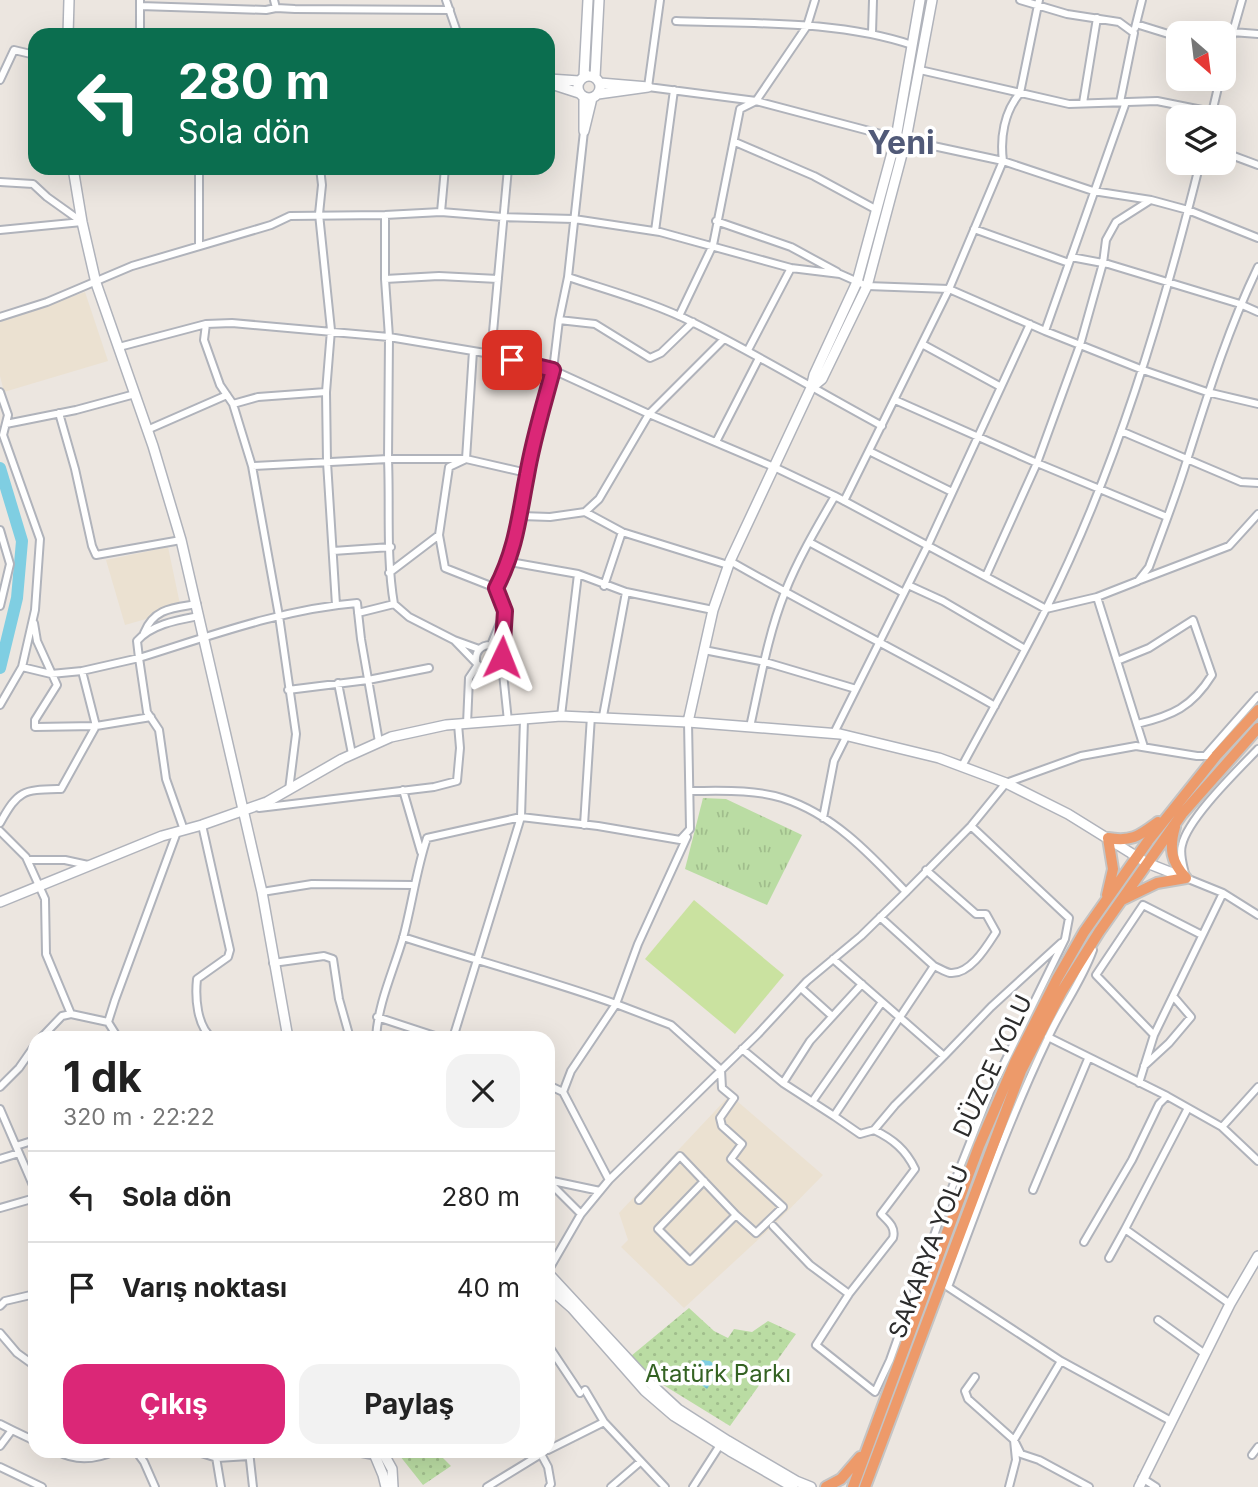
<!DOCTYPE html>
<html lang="tr">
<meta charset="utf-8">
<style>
:root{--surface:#fff;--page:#f2f2f2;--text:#222;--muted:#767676;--line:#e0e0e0;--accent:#db2777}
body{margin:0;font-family:Inter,sans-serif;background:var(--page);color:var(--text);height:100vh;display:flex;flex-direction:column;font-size:26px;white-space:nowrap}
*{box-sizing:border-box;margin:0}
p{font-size:23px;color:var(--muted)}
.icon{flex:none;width:38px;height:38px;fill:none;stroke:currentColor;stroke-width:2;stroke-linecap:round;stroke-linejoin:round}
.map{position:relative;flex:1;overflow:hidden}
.sheet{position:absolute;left:28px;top:1031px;width:527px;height:427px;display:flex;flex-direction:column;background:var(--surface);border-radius:21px;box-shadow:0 7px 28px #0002}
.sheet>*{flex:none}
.hud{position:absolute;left:28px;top:28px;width:527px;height:147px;border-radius:21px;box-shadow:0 7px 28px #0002;background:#0b6e4f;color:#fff;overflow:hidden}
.needle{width:46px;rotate:152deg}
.fabs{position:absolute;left:1166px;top:21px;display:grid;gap:14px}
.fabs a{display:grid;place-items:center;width:70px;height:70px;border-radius:14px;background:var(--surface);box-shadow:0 7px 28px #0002;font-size:35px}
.pin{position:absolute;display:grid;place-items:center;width:60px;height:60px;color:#fff;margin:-30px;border-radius:14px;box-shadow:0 4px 10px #0006}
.me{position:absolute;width:77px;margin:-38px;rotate:2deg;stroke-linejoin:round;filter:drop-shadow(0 0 5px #0008)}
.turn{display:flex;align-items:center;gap:24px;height:147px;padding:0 35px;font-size:32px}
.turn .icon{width:91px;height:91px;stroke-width:2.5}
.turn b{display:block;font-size:49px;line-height:60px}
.round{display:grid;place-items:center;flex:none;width:74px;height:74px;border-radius:21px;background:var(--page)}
.head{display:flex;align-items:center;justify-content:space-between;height:119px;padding:0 35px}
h1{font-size:42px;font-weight:700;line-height:52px}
.cta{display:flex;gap:14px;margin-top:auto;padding:14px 35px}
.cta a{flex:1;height:80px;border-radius:21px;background:var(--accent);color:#fff;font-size:28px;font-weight:700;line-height:80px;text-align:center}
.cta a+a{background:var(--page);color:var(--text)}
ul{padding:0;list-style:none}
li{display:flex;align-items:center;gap:21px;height:91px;padding:0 35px;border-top:2px solid var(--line)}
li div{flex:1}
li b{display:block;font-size:26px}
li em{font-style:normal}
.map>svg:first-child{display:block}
.education{fill:#ebe1d1}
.grass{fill:url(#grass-tufts)}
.park{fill:url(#park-dots)}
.pitch{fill:#cae2a0}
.water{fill:url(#water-waves)}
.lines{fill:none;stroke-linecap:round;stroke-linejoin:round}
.river{stroke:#7fcee2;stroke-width:12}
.street-casing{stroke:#b0b3bb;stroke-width:10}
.secondary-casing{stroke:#b0b3bb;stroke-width:12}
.highway-casing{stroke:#c4c4c4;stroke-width:14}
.street{stroke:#fff;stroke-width:6}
.secondary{stroke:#fff;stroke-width:9}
.highway{stroke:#ed9a6a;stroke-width:10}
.route-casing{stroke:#8e194d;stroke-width:18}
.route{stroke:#db2777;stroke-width:12}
.labels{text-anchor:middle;stroke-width:7;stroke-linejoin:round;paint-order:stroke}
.street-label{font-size:24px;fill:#2c2c2c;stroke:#fff}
.park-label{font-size:24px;fill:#346223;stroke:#fff}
.district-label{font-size:32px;font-weight:bold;fill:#515a78;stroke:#fff}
</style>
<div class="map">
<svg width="1258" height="1487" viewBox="0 0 1258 1487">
<defs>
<pattern id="grass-tufts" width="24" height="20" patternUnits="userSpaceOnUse" patternTransform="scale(1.75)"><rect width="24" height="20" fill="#badca3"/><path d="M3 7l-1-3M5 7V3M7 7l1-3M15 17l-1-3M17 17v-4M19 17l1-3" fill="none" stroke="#a0bd8c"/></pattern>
<pattern id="park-dots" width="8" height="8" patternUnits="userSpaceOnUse" patternTransform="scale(1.75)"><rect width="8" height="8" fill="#badca3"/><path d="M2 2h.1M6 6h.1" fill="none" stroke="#a0bd8c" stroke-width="1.8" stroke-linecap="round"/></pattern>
<pattern id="water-waves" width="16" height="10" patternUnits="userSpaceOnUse" patternTransform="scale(1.75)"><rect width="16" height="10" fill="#7fcee2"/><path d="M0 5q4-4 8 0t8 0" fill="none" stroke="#6eb1c2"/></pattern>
</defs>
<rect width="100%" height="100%" fill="#ece6e0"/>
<path class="education" d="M 85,292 L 108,361 L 4,392 L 0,376 L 0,322 Z
M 168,547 L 181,609 L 125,625 L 106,560 Z
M 730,1095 L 823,1175 L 773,1226 L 684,1308 L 621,1247 L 628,1240 L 619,1213 Z"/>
<path class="grass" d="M 703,798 L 726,799 L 802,835 L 767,905 L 685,869 Z"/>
<path class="park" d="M 689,1308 L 714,1331 L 728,1338 L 734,1329 L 752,1332 L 768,1321 L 796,1334 L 730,1426 L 652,1378 L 631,1356 Z
M 396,1451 L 436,1451 L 451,1466 L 423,1485 Z"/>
<path class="pitch" d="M 694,900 L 784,975 L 735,1034 L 645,959 Z"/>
<path class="water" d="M 702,1360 L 710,1361 L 714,1364 L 716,1362 L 724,1368 L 726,1375 L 724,1381 L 712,1381 L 707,1389 L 699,1383 L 693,1371 Z"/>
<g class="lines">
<path class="river" d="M 0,468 L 22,541 L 17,598 L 0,668"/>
<defs>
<path id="street" d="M 140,0 L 140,6 L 266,10 L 276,8
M 274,0 L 276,8 L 295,9 L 450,10
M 446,0 L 458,35
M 660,0 L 648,87 L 756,101 L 896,138 L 1003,161 L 1093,191 L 1151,200 L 1188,210 L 1258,238
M 1020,0 L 1067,14 L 1119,22 L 1134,33 L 1120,102
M 140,6 L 140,35
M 676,21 C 754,24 837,20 912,45
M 1136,24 L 1178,37
M 1135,28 L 1142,0
M 1232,32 L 1258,34
M 872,33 L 873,0
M 1223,67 L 1242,0
M 920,70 L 1069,104 L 1157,101 L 1212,112
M 0,80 L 14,50 L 35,55
M 1083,103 L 1097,18
M 1211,117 L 1220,79
M 735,142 L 814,176 L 877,210
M 1223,152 L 1258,165
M 199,168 L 199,246
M 320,168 L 322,185 L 319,214 L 331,330 L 326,392 L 327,462 L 336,605
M 0,182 L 33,184 L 47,197 L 82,222
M 441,212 L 445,168
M 385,215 L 385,279 L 389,337 L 388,459 L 466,459 L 527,473
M 716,221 L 791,247 L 837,272
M 974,229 L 1069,263
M 0,230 L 82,222
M 655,231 L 674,90
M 1071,257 L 1108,264 L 1240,304 L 1258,312
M 568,277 L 584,131
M 385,279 L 439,276 L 498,279
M 679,316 L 713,245 L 740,109 L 756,101 L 807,26 L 815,0
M 0,317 L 47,302 L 132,266 L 271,225 L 290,216 L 385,215 L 441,212 L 503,217 L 574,219 L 660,232 L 791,268 L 840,274 L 867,286 L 949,289 L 1045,331 L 1143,370 L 1207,392 L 1258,404
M 559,320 L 595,324 L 650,358 L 661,353 L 693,322
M 206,324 L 204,340 L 220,385 L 233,404 L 252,466 L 279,616 L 296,734 L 289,790
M 1045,331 L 1126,102
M 922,344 L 1001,387
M 119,347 L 206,324 L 232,323 L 389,337 L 491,354 L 508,168
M 748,350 L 791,268
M 491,354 L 553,370 L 559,320 L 568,277 C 610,291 655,303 694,323 C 758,355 819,392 882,426
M 0,392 L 8,415 L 3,435 L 40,539 L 35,610 L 22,667 L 51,674 L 82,671 L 139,658 L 137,641 C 152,624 178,620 199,616
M 895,400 L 1037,463 L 1167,517
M 233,404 L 258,397 L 326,392
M 59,413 L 75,469 L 92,546 L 96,555 L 181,540
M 6,424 L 76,410 L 135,394
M 147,430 L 227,395
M 1121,431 L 1241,482 L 1258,483
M 716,442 L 759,358
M 869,451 L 952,492
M 252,466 L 388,459 C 390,507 386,557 394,604
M 844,501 L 949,289 L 1003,161 C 1000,138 1004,112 1020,93 L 1039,0
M 585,512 L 599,499 L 649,414 L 724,339
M 521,516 L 550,517 L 585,512 L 622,532
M 0,530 L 10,564 L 0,606
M 439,535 L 445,568 L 496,588
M 809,542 L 904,593
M 333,551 L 391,547
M 730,561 C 817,611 907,655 995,706
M 510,562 L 578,574
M 389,573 L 439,535 L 449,467 L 466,459 L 473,351
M 986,576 L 1037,463 L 1080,345 L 1103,263 L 1106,240 L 1116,222 L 1149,201
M 1140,580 L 1229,546 L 1258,514
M 908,585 L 943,601 L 1025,649
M 604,586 L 622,532 L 728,565
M 1097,597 L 1144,747
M 505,611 L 496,588 C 516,550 520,516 527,474 C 533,439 544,404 553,370 L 649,414 L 774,467 L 835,496 L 1046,609 L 1097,597 L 1138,581 L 1149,567 C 1162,532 1176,496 1187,460 C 1208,394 1228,329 1258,267
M 358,613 L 394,604 L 409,617 L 454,640
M 34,623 L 37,641 L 57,685 L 35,720 L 35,727 L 96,726 L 82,671
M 144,633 C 154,608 173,608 197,604
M 491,645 L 505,611 L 501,651
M 704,650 L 765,662 L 856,689
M 1117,661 L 1149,648 L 1193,620 L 1212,675 C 1192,707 1172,716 1137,724
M 476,662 C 475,651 481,645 491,645 L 501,653 L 502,662 L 497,669 L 484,671 L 454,640 L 479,649
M 502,664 L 508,721
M 338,683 L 352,754
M 288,690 L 368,680 L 429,668
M 0,705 L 22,667
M 561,716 L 578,574 L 626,592 L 713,610
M 603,716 L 626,592
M 467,724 L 469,678 L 477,666
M 750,727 C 760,682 768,634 785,592 C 798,559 817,527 835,496
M 834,733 L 928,545 L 1030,324
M 1258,749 C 1238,770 1188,818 1182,845 C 1179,855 1184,868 1186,878 L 1223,893 L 1258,915
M 1206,755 L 1258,696
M 962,766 C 990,714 1019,663 1045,611 C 1116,470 1162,315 1200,163
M 403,790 L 421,852
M 690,791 C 719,791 754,789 782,798 C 833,814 870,854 906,892
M 259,808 L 434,787 L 457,781 L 460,748 L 458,724
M 823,818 L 834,761 L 847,735
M 0,823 C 19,789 23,790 61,789 L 96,726 L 151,717
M 202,825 L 230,950 L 228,957 L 197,979 C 195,998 197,1026 212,1038
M 584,825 L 591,716
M 184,830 L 166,779 L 159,730 L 147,712 L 139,658 C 210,636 283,609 357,603 L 361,639 L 379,742
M 0,831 L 26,857 L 45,899 L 46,954 L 71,1014 L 108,1022
M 28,860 L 65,860 L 88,865
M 926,870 L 976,914 L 986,914 L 996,932 C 987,946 970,975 950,973 C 945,972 939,968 934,966 L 834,1116 L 860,1134 L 874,1130 C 893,1139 906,1150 915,1169 L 881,1214 C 888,1221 896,1227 893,1238 L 849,1294 L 816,1345 L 875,1392 L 890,1360 L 942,1213 L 990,1092 L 1065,939 L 1069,918 L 971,826
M 262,892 L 312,884 L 413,885
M 880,917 L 934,966
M 1202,935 L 1143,905 L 1096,975 L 1154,1035 L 1223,893
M 403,937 C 474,960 546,979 616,1004 L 638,944 L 687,837
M 1093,950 C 1081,983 1061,1008 1047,1040 C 1009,1120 979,1204 948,1287 L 1061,1361 L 1171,1421
M 833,959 L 944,1056 L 991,1007 L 1061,943
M 273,963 L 324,956 L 333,959 L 339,999 L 350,1038
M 801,988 L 832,1016
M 377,1017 L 441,1038
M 1048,1037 L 1167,1096 L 1222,1127 L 1258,1161
M 41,1038 L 62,1016 L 71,1014
M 118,1038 L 108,1022 L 115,1000 L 177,832
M 376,1038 C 378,1003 393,972 403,938 C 412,905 416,871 427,838 L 521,817 L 598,826 L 680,840 L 690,829 L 688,722
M 453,1038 L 521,817 L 524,719
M 742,1049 L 783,1083 L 834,1116
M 1144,1066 L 1169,1043 L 1191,1017 L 1173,996
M 783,1083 L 810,1041 L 862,984
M 1139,1083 L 1154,1035
M 548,1085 L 563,1092 L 609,1180
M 0,1087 L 19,1068 L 35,1045
M 563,1092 L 571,1071 L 616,1004 L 671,1025 L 721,1070 L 722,1088 L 734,1098 L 720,1118 L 722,1126 L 742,1144 L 731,1159 L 783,1207 L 756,1233 L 736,1215 L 680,1156 L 639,1200
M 812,1102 L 882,1002
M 0,1109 L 35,1190
M 1222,1127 L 1258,1087
M 874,1130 L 895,1105 L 944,1056
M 16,1146 L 35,1140
M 0,1159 L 19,1153
M 548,1180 L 600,1191
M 548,1181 L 581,1214
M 704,1181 L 658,1229 L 690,1261 L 736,1215
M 1033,1190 L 1088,1059
M 0,1208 L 35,1198
M 773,1226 L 810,1265 L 849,1294
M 1125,1229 L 1188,1108
M 1084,1242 L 1132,1160 L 1159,1104 L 1167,1096
M 1109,1258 L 1125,1229 L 1230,1304
M 548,1271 L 581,1214 L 609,1180 L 758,1034 L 807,981 L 861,936 L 906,892 L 971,826 L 1006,783 L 1081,756 L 1136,746 L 1197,756 L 1216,756
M 0,1306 L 5,1301 L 35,1294
M 1158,1320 L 1205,1354
M 0,1333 L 17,1353 L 35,1366
M 548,1345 L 580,1393
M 975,1377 L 965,1391 L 968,1399 L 1014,1440 L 1021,1454 L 1039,1460 L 1089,1487
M 585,1390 L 604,1422 L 665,1487
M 0,1424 L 12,1430
M 0,1446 L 12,1430 L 35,1441
M 548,1450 L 604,1422
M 57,1451 C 76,1462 95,1460 115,1451
M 136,1451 L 144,1462 L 155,1487
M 195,1451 L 217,1458 L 249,1456
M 215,1451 L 221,1487
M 249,1451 L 253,1487
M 352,1451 L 376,1456
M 544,1452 L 541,1454 L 548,1467 L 551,1484 L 549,1487
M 1252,1455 L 1258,1447
M 0,1467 L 42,1487
M 1142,1478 L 1156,1487
M 487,1487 L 541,1454
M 611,1487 L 640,1462
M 693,1487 L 720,1445
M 1009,1487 L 1016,1460 L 1014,1440 L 1061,1361"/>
<path id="secondary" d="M 68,35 L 69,0
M578 87a11 11 0 1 1 22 0a11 11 0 1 1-22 0Z
M 584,76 L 588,0
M 595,77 L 599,0
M 549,79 L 579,81
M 548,83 L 579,93
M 598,94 L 648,87 L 600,83
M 584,97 L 584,131 L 592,98
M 73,168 L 82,222 L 96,283 L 153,446 L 181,540 L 262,892 L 288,1038
M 811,388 L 822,379 L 867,286 L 906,139 L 932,0
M 688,722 L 713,610 L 730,561 L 811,388 L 814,375 L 857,282 L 896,138 L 920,0
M 0,902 L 162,836 L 202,825 L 267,802 L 342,759 L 391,737 L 446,725 L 561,716 L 688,722 L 840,734 L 939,758 L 1006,783 L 1068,814 L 1147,863 L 1185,878
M 548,1273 L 651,1384 L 678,1409 L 728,1441 L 796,1481 L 811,1487
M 548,1287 L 572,1308 L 645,1391 L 674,1416 L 730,1451 L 793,1487
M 373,1451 L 383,1475 L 386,1487
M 382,1451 L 392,1469 L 393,1487
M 1139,1487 L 1230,1304 L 1258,1256"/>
<path id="highway" d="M 1175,827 C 1169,848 1171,862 1186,878
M 1107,895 L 1113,869 L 1108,838 C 1132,842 1139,836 1158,822
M 1124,899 L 1157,883 L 1186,878
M 826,1487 L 841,1479 L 860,1457
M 853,1487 L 979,1146 L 1015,1062 L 1057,979 L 1084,932 L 1148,841 L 1216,756 L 1258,710
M 865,1487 L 1021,1071 L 1062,991 L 1099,932 L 1182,814 L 1258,728"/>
</defs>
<use href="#street" class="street-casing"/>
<use href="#secondary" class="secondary-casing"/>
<use href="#highway" class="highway-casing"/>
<use href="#street" class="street"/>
<use href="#secondary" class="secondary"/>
<use href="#highway" class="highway"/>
</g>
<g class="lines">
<defs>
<path id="route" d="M 502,657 L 505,611 L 496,588 C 516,550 519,516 527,475 C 533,439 544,404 553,370 L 512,360"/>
</defs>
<use href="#route" class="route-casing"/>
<use href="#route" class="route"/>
</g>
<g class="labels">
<g class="street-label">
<text transform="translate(993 1066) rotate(-65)" y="8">DÜZCE YOLU</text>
<text transform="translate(929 1252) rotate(-69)" y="8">SAKARYA YOLU</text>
</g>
<g class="park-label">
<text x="718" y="1382">Atatürk Parkı</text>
</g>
<g class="district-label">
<text x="901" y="154">Yeni</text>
</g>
</g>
</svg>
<div class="fabs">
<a><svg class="needle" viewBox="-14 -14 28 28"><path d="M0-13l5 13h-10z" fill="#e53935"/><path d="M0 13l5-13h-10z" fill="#767676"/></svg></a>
<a><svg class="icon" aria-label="layers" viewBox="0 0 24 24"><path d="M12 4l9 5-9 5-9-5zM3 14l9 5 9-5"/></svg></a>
</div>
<div class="pin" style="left:512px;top:360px;background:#d93025"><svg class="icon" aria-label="arrive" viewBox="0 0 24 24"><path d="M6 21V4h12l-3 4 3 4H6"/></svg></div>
<svg class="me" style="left:502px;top:657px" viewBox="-20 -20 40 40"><path d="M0-17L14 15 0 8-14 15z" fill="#db2777" stroke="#fff" stroke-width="4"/></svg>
<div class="hud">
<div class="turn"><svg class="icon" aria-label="left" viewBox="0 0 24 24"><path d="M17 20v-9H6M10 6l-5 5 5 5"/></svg><div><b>280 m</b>Sola dön</div></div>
</div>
<section class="sheet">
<div class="head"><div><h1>1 dk</h1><p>320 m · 22:22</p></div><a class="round"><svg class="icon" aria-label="close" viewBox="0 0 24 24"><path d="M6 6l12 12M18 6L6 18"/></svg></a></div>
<ul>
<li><svg class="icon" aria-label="left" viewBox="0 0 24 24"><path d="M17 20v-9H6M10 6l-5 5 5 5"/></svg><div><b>Sola dön</b></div><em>280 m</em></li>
<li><svg class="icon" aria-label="arrive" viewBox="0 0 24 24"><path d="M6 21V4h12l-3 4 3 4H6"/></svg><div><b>Varış noktası</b></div><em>40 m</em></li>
</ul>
<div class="cta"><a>Çıkış</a><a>Paylaş</a></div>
</section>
</div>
